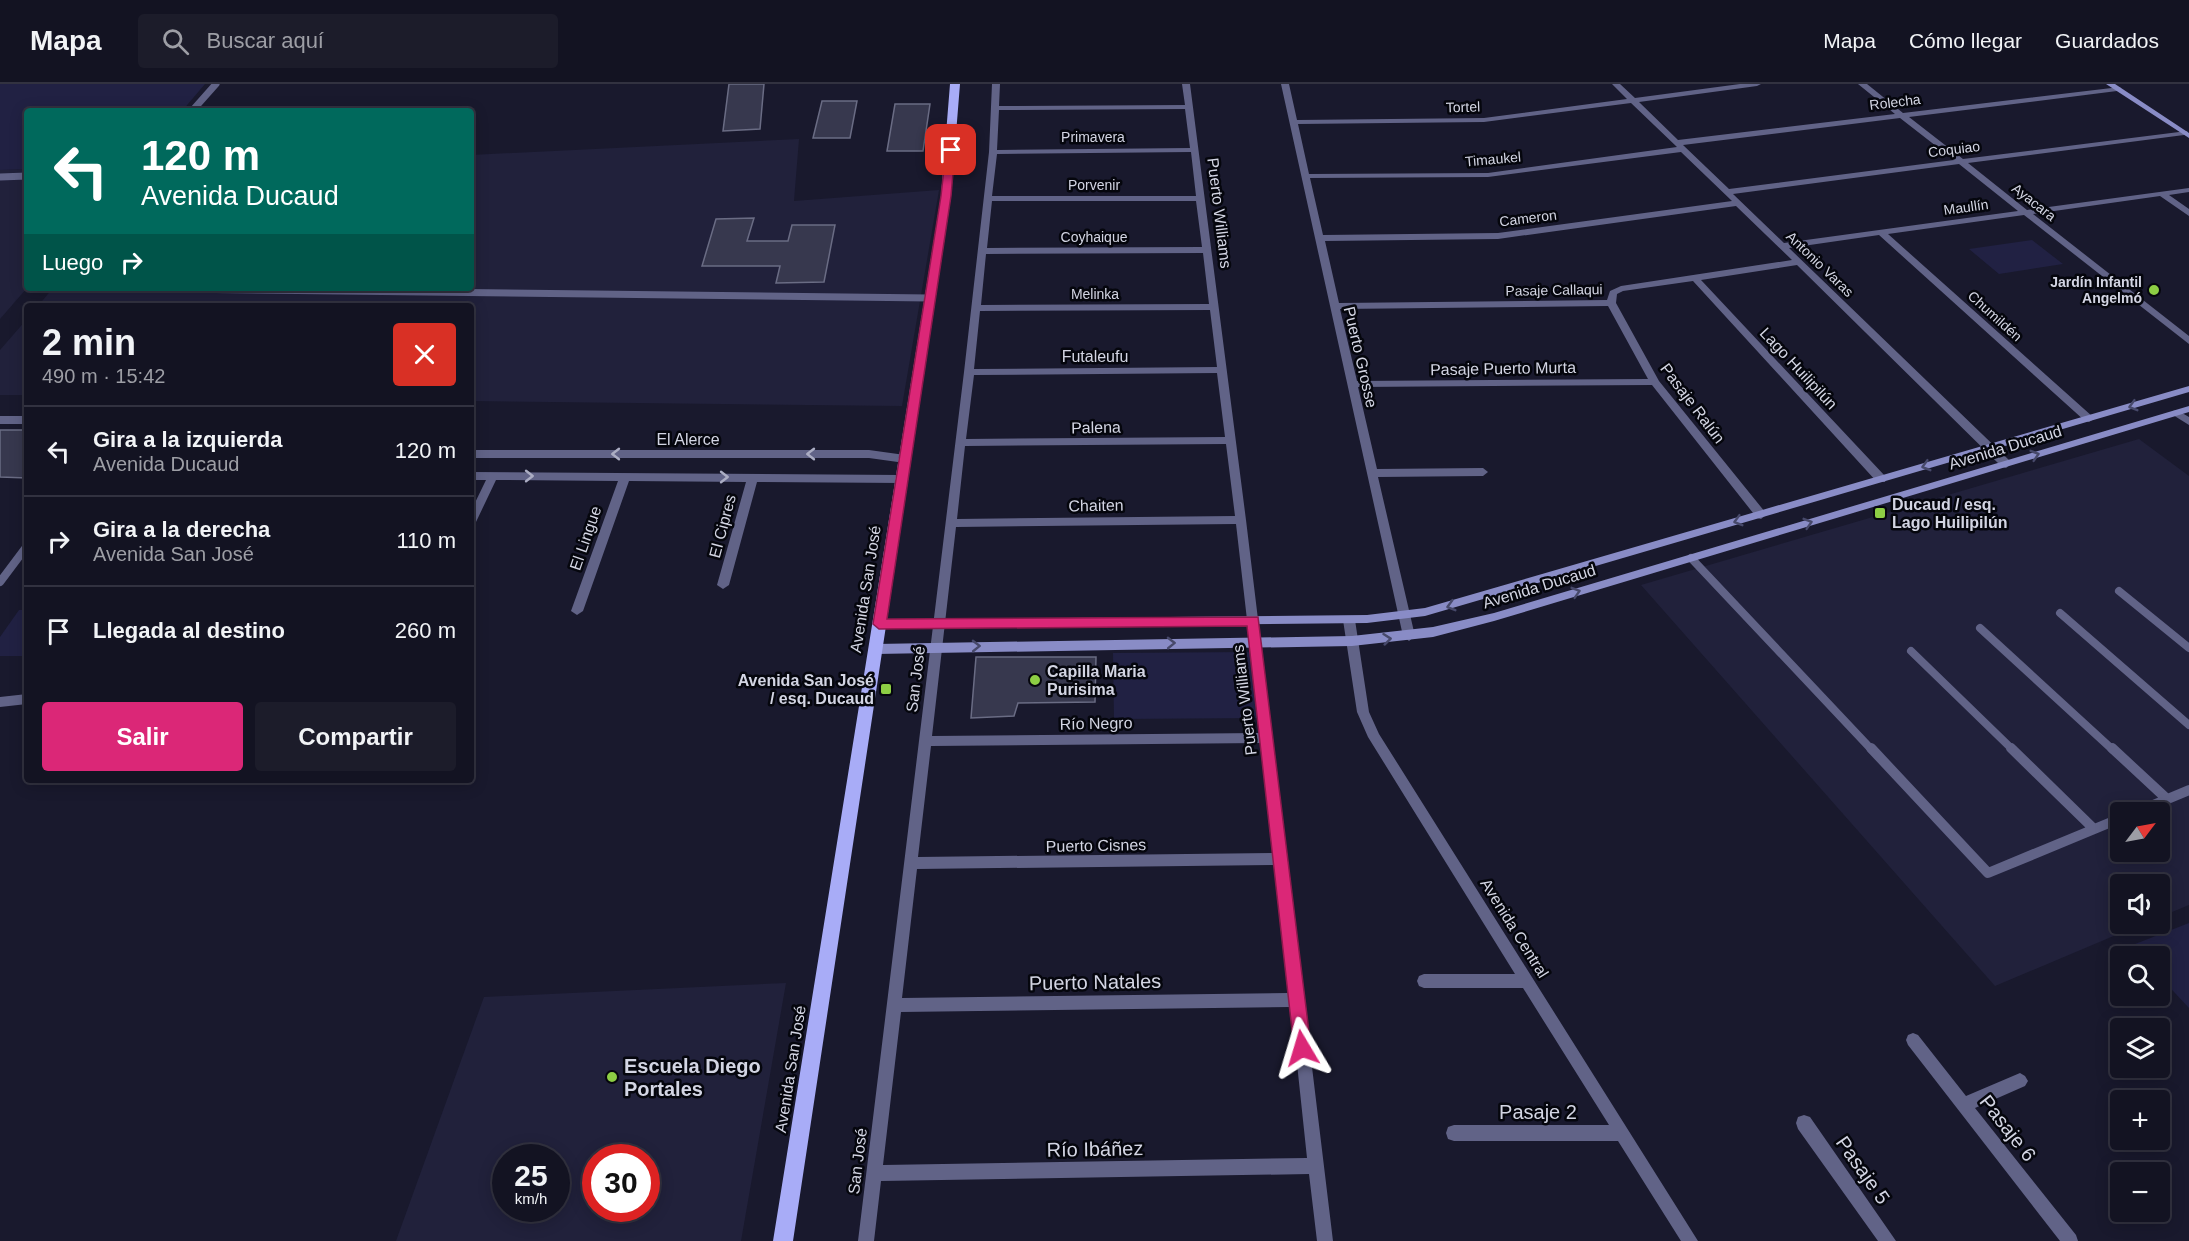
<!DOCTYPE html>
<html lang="es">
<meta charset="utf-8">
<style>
:root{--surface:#131322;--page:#1c1c2a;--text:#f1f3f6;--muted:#9d9ea5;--line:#323240;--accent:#db2777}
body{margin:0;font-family:Arial,sans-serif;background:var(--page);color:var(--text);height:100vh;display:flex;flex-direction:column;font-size:22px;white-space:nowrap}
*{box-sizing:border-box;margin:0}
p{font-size:20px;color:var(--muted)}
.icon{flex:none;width:33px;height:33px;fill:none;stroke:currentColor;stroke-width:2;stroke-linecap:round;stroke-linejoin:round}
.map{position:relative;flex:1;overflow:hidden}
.panel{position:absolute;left:24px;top:219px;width:450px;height:480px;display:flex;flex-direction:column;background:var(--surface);border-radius:6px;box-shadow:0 3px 15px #0003,0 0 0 2px var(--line)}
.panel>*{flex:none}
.banner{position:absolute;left:24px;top:24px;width:450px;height:183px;border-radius:6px;box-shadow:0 3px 15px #0003,0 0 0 2px var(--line);background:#00695c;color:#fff;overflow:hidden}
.needle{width:39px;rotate:58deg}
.tools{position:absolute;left:2110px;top:718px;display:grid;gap:12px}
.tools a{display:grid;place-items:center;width:60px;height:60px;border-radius:6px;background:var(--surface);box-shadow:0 3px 15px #0003,0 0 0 2px var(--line);font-size:30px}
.speed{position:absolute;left:492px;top:1060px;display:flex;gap:12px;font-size:30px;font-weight:700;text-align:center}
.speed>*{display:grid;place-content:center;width:78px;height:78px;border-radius:50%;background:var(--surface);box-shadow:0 3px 15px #0003,0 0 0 2px var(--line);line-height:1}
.speed small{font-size:15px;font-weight:400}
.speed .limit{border:9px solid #d22;background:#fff;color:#111}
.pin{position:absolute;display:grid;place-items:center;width:51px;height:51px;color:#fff;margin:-26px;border-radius:12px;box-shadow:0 3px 9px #0006}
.me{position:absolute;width:66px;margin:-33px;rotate:353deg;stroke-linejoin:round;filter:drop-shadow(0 0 4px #0008)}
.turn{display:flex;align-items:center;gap:21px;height:126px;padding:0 18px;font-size:27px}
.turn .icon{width:78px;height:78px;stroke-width:2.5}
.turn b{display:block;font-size:42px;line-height:51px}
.then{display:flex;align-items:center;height:57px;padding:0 18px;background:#0003;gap:12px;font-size:22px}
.round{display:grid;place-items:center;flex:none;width:63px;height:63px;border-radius:6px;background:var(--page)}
.headline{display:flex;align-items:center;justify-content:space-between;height:102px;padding:0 18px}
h1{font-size:36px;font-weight:800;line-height:45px}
.cta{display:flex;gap:12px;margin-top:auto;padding:12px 18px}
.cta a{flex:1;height:69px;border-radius:6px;background:var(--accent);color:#fff;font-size:24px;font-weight:800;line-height:69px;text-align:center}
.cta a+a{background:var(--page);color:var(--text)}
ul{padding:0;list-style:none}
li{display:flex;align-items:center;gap:18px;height:90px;padding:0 18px;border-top:2px solid var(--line)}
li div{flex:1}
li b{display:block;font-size:22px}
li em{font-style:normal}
header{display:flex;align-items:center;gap:36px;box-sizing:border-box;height:84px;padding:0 30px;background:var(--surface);border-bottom:2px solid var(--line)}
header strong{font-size:28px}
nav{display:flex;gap:33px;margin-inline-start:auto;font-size:21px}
.search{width:420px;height:54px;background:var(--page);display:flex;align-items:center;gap:15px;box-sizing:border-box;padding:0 21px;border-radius:6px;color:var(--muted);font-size:22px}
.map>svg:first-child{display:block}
.built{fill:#21213b;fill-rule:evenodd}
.green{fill:#212143}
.building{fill:#37384e;stroke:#6a6c84;stroke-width:1.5}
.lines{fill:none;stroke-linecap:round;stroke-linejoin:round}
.lane-far2{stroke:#616387;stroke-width:7}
.lane-far1{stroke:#616387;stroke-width:8}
.lane{stroke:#616387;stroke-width:10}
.street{fill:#616387;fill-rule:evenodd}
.secondary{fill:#898cc6;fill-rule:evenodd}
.primary{fill:#a8acf7;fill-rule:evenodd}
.oneway{stroke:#47496a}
.oneway2{stroke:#abadc3}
.route{fill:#db2777;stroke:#8e194d;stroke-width:1.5}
.poi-dot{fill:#8dce44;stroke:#05060d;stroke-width:2}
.labels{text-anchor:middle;stroke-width:5;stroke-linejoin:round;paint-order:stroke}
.far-street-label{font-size:14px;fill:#d3d5e3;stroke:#05060d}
.far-poi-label{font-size:14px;font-weight:bold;fill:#d3d5e3;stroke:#05060d;text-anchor:end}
.street-label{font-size:16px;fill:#d3d5e3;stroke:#05060d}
.poi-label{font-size:16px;font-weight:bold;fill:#d3d5e3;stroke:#05060d;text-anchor:start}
.near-street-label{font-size:20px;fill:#d3d5e3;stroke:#05060d}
.near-poi-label{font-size:20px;font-weight:bold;fill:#d3d5e3;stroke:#05060d;text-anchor:start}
</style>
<header>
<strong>Mapa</strong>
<div class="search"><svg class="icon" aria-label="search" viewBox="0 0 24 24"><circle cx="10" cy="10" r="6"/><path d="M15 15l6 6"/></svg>Buscar aquí</div>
<nav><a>Mapa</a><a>Cómo llegar</a><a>Guardados</a></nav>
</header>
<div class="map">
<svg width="2189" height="1157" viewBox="0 0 2189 1157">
<rect width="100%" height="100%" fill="#19192d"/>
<path class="built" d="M 799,55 L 794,117 L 939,106 L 902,322 L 471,317 L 471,222 L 38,222 L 53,204 L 471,204 L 471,71 Z
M 27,85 L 27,204 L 0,235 L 0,86 Z
M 27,235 L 27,311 L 0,311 L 0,266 Z
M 2139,355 L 2189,392 L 2189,821 L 2160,833 L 2160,801 L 2121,801 L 2121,840 L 2142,840 L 1995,902 L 1641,501 ZM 2121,729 L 2160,729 L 2160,768 L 2121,768 Z
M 786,899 L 741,1157 L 396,1157 L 484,913 ZM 506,1074 L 556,1074 L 556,1125 L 506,1125 ZM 596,1074 L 646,1074 L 646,1125 L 596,1125 Z"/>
<path class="green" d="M 0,0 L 205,0 L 182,27 L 27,27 L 27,85 L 0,86 Z
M 2032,156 L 2063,180 L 1999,190 L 1969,165 Z
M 19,526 L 27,526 L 27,572 L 0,572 L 0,553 Z
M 1253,568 L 1261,634 L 1114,635 L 1113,569 Z
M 2189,839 L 2189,924 L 2160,893 L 2160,873 L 2141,873 L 2130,862 Z"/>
<path class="building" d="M 729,0 L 764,0 L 760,45 L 723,47 Z
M 822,17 L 857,17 L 850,54 L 813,54 Z
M 895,20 L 930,20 L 923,67 L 887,67 Z
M 754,134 L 747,157 L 788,157 L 792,141 L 835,141 L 824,198 L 776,199 L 780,182 L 702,182 L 716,135 Z
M 0,346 L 27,346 L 27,394 L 0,393 Z
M 976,573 L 1096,573 L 1095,618 L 1018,619 L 1014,632 L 971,634 Z"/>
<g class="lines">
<path class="lane-far2" d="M 192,27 L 216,0
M 0,93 L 27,92
M 93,204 L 930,214"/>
<path class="lane-far1" d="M 0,336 L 27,336
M 1691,474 L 1872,666
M 0,498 L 27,462
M 2119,507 L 2189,564
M 2060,529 L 2189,641
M 1980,544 L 2113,666
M 1911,567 L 2013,666"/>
<path class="lane" d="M 1871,664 L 1988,789 L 2121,734
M 2011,664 L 2094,745
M 2112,664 L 2167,715
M 2134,729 L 2189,706"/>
<path class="street" d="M 992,0 L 1000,0 L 999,22 L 1185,21 L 1182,0 L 1190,0 L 1246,436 L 1333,1157 L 1317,1157 L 1309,1090 L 881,1097 L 874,1157 L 858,1157 L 964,288 L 989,68 ZM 1185,25 L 1190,64 L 997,66 L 999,26 ZM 1191,68 L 1196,112 L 992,112 L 997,70 ZM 992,117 L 1196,117 L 1202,163 L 987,164 ZM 1203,169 L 1209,220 L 981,221 L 986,170 ZM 1210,226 L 1217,283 L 974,285 L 980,227 ZM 1217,289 L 1225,353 L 966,355 L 974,291 ZM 1226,360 L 1235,432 L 957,435 L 965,362 ZM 1236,440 L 1260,649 L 932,652 L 956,443 ZM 1261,659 L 1273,769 L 918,773 L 931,662 ZM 1275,781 L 1289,909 L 902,914 L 917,785 ZM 1291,923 L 1307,1074 L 883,1081 L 901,928 Z
M 1281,0 L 1289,0 L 1297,36 L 1484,34 L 1627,15 L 1612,0 L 1620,0 L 1635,14 L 1740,0 L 1761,0 L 1757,2 L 1639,18 L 1678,56 L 1895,30 L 1858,0 L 1867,0 L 1903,29 L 2120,3 L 2121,5 L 2117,7 L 1909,33 L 1963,75 L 2187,47 L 2188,49 L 2184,51 L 1968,79 L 2027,126 L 2189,104 L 2189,108 L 2169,111 L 2189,125 L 2189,132 L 2160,112 L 2033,130 L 2189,252 L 2189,260 L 2024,131 L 1888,150 L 2093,333 L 2094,335 L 2089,338 L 2085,337 L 1879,151 L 1789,164 L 2010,377 L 2011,380 L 2006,384 L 2002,383 L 1797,181 L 1701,196 L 1885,392 L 1886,395 L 1885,398 L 1877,398 L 1693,197 L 1623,207 L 1617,210 L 1616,219 L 1659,297 L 1765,428 L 1766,431 L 1761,435 L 1757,434 L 1652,301 L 1358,303 L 1377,385 L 1483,384 L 1488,388 L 1483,392 L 1378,393 L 1415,552 L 1409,557 L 1403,552 ZM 1631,19 L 1677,63 L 1488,89 L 1309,90 L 1298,40 L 1484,38 ZM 1900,34 L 1954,76 L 1729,105 L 1683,61 ZM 1681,68 L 1732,117 L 1498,149 L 1323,151 L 1310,94 L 1488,93 ZM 1959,80 L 2018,127 L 1784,159 L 1733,110 ZM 1736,122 L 1792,176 L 1621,202 L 1610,207 L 1607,216 L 1339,219 L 1325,157 L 1498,155 ZM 1608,222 L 1648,295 L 1357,297 L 1340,225 Z
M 2177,326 L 2189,333 L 2189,341 L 2173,331 L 2173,327 Z
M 471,366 L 869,366 L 905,371 L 910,375 L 905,379 L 869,374 L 471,374 Z
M 471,388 L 902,391 L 907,395 L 902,399 L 757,398 L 729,501 L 723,505 L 717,501 L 746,398 L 629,397 L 583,527 L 577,531 L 571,527 L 618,397 L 496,396 L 476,438 L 471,442 L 471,427 L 486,396 L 471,396 Z
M 1349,532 L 1355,536 L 1369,628 L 1379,650 L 1698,1157 L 1681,1157 L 1618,1057 L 1454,1057 L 1448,1055 L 1446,1049 L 1448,1043 L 1454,1041 L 1609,1041 L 1523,904 L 1424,904 L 1419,902 L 1417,897 L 1419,892 L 1424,890 L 1515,890 L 1368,653 L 1357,628 L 1343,536 Z
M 27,610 L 27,620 L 0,623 L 0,613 Z
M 1913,949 L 1918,951 L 1966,1012 L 2020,989 L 2025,992 L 2028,997 L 2025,1002 L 1975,1024 L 2076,1151 L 2078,1157 L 2060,1157 L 1908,961 L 1906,956 L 1908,951 Z
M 1804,1031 L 1810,1033 L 1896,1157 L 1878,1157 L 1798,1045 L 1796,1039 L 1798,1033 Z"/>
<path class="secondary" d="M 2106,0 L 2115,0 L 2189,49 L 2189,54 Z
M 2189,302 L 2189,308 L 1425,532 L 1367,539 L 880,544 L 874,540 L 880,536 L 1367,531 L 1425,524 Z
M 2189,322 L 2189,328 L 1494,537 L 1433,553 L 1352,562 L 876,570 L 872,568 L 870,565 L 872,562 L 876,560 L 1352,552 L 1433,543 L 1494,529 Z"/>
<path class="primary" d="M 950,0 L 960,0 L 951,112 L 793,1157 L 773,1157 L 941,112 Z"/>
</g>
<defs><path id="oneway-chevron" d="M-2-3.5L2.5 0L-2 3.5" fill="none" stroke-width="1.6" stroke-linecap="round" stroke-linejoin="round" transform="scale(1.5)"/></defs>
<g class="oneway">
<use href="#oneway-chevron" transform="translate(2133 322) rotate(164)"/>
<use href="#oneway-chevron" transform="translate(2035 371) rotate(-17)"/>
<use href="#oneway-chevron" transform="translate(1926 382) rotate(164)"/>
<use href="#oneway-chevron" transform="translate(1738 437) rotate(164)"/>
<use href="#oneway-chevron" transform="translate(1808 439) rotate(-17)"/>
<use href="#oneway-chevron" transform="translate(1576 508) rotate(-17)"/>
<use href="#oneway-chevron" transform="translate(1451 522) rotate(164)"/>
<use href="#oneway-chevron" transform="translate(1387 555) rotate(-6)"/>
<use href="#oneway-chevron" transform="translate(1171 559) rotate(-1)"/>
<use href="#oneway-chevron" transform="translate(976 562) rotate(-1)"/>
</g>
<g class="oneway2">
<use href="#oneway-chevron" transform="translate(616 370) rotate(-180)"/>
<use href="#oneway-chevron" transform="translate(811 370) rotate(-180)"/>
<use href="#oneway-chevron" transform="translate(529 392)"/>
<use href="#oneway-chevron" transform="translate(724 393)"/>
</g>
<path class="route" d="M 951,64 L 955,66 L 951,112 L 887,535 L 1258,533 L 1311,964 L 1308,970 L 1302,972 L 1296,970 L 1294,964 L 1247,542 L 879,545 L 873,540 L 941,112 L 946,66 Z"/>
<g class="poi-dot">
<circle cx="2154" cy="206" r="6"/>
<rect x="1874" y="423" width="12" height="12" rx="3"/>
<circle cx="1035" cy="596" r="6"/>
<rect x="880" y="599" width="12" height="12" rx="3"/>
<circle cx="612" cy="993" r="6"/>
</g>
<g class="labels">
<g class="far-street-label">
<text transform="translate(1895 18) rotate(-7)" y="5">Rolecha</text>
<text transform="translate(1463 23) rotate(-2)" y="5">Tortel</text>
<text x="1093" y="58">Primavera</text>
<text transform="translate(1954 65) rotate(-7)" y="5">Coquiao</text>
<text transform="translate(1493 75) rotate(-5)" y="5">Timaukel</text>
<text x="1094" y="106">Porvenir</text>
<text transform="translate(2034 118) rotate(38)" y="5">Ayacara</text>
<text transform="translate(1966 123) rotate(-8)" y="5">Maullín</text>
<text transform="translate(1528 134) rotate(-7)" y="5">Cameron</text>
<text x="1094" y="158">Coyhaique</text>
<text transform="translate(1820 180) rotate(44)" y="5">Antonio Varas</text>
<text transform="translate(1554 206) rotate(-1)" y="5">Pasaje Callaqui</text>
<text x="1095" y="215">Melinka</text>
<text transform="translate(1995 232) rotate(42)" y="5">Chumildén</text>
</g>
<g class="far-poi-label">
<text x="2142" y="203">Jardín Infantil<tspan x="2142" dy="16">Angelmó</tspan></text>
</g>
<g class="street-label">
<text transform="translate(1220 129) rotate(83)" y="6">Puerto Williams</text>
<text x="1095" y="278">Futaleufu</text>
<text transform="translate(1361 273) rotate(77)" y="6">Puerto Grosse</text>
<text transform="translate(1503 284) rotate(-1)" y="6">Pasaje Puerto Murta</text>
<text transform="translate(1799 284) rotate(47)" y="6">Lago Huilipilún</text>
<text transform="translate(1693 319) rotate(53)" y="6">Pasaje Ralún</text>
<text transform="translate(1096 343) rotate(-1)" y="6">Palena</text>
<text x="688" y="361">El Alerce</text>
<text transform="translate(2005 363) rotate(-17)" y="6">Avenida Ducaud</text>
<text transform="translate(1096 421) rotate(-1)" y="6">Chaiten</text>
<text transform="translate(722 442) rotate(-75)" y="6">El Cipres</text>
<text transform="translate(585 454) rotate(-71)" y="6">El Lingue</text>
<text transform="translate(1539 502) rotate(-17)" y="6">Avenida Ducaud</text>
<text transform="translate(865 505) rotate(-81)" y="6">Avenida San José</text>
<text transform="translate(915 595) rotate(-83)" y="6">San José</text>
<text transform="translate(1244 616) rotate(-97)" y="6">Puerto Williams</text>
<text transform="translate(1096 639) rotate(-1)" y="6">Río Negro</text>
<text transform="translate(1096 761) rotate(-1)" y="6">Puerto Cisnes</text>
<text transform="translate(1515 844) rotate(58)" y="6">Avenida Central</text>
<text transform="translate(790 985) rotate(-81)" y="6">Avenida San José</text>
<text transform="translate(857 1077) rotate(-83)" y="6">San José</text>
</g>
<g class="poi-label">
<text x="1892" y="426">Ducaud / esq.<tspan x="1892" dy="18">Lago Huilipilún</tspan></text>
<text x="1047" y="593">Capilla Maria<tspan x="1047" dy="18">Purisima</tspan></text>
<text x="874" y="602" text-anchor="end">Avenida San José<tspan x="874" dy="18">/ esq. Ducaud</tspan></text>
</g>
<g class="near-street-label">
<text transform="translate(1095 898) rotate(-1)" y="7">Puerto Natales</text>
<text x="1538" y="1035">Pasaje 2</text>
<text transform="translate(2008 1044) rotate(52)" y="7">Pasaje 6</text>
<text transform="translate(1095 1065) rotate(-1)" y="7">Río Ibáñez</text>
<text transform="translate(1863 1086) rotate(55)" y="7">Pasaje 5</text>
</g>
<g class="near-poi-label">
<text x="624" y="989">Escuela Diego<tspan x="624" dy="23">Portales</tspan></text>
</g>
</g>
</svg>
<div class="tools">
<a><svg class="needle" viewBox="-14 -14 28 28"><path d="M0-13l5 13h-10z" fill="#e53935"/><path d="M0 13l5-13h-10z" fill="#9d9ea5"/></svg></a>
<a><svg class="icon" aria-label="sound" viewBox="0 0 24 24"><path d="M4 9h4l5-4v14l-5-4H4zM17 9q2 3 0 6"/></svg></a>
<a><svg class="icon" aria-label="search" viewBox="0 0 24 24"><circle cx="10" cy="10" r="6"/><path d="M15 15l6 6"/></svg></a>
<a><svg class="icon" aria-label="layers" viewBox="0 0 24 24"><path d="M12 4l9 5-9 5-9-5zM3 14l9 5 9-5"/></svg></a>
<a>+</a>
<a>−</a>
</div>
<div class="speed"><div>25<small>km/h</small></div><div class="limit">30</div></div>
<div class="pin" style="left:951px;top:66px;background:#d93025"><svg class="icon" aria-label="arrive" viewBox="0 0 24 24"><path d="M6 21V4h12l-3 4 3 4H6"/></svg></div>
<svg class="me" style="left:1302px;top:964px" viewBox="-20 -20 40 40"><path d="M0-17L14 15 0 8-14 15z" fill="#db2777" stroke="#fff" stroke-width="4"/></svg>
<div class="banner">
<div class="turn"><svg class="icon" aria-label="left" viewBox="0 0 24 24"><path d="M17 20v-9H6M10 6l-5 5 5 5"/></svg><div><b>120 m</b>Avenida Ducaud</div></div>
<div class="then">Luego<svg class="icon" aria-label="right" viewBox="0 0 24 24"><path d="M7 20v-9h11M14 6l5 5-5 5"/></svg></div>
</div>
<section class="panel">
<div class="headline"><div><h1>2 min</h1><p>490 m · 15:42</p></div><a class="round" style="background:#d93025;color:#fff"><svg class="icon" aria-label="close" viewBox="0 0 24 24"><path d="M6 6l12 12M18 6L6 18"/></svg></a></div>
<ul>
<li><svg class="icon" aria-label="left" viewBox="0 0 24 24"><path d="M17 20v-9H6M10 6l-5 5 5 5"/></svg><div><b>Gira a la izquierda</b><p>Avenida Ducaud</p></div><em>120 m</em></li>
<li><svg class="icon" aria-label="right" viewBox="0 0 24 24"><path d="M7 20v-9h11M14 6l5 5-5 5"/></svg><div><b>Gira a la derecha</b><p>Avenida San José</p></div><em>110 m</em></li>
<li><svg class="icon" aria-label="arrive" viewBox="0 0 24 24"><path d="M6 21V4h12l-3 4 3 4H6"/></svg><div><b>Llegada al destino</b></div><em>260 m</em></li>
</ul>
<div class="cta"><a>Salir</a><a>Compartir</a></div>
</section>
</div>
